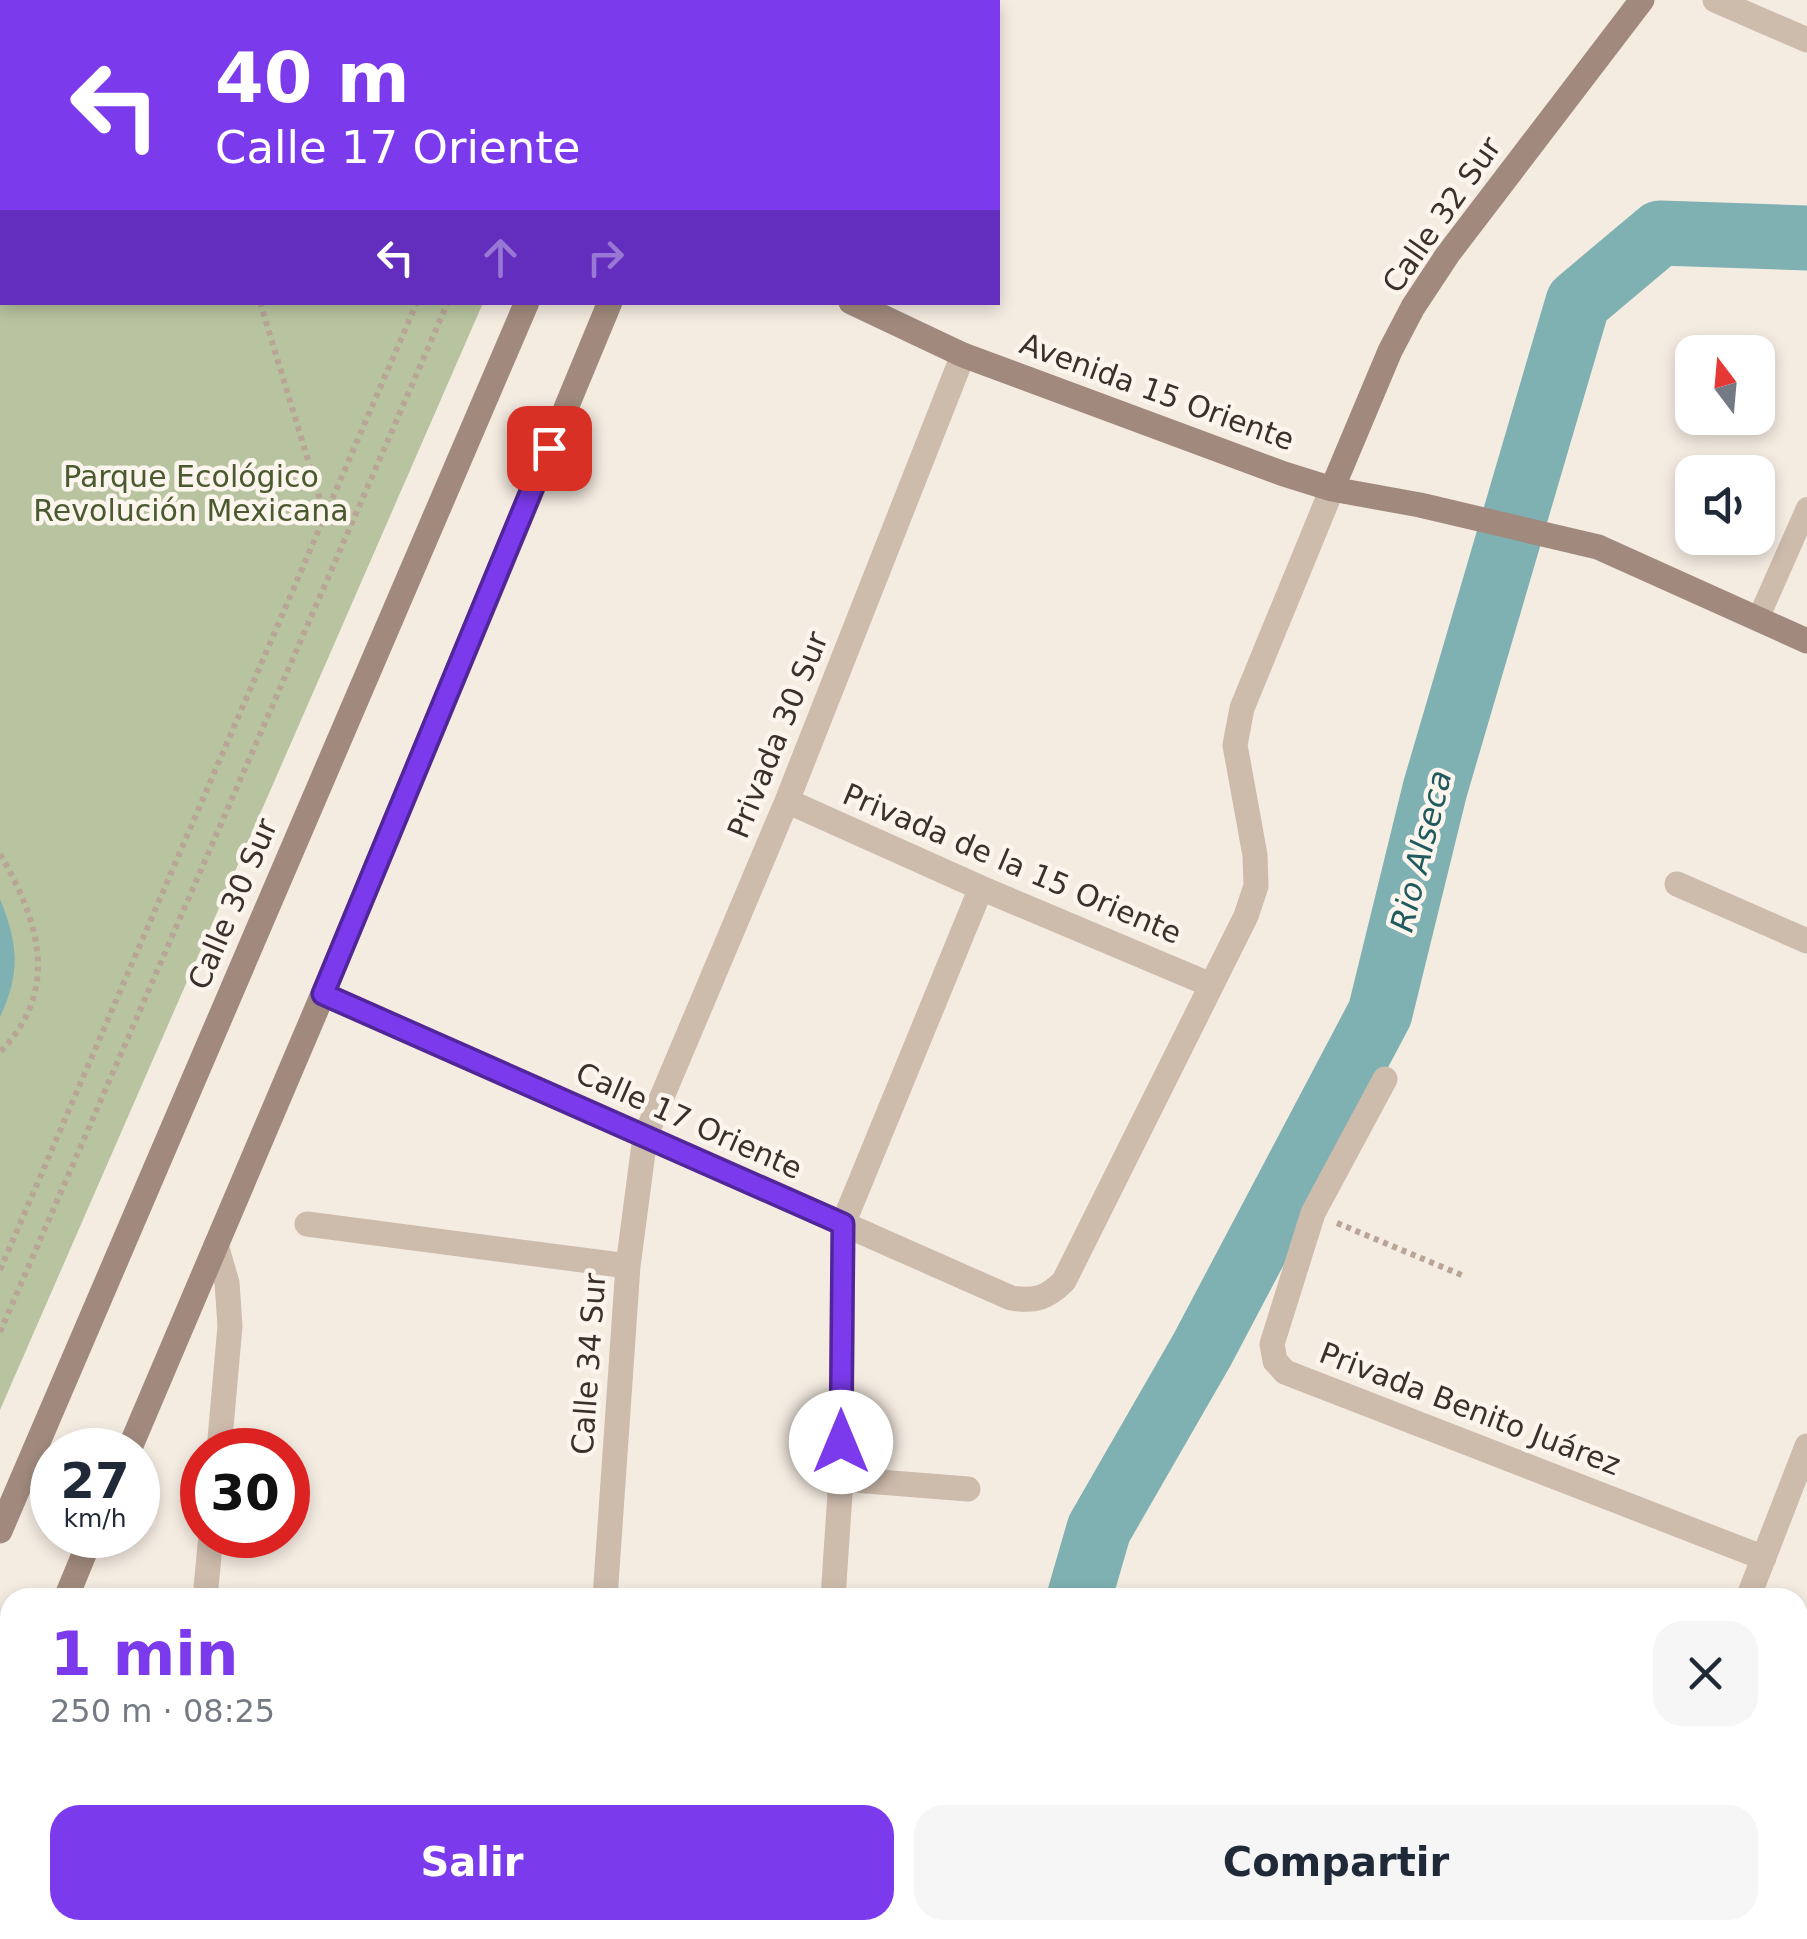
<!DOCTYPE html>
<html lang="es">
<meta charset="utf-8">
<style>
:root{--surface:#fff;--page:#f6f6f7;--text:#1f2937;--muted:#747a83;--accent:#7c3aed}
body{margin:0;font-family:"DejaVu Sans",sans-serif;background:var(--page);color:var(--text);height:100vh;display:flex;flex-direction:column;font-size:38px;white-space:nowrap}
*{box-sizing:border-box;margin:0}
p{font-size:32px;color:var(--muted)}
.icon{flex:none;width:55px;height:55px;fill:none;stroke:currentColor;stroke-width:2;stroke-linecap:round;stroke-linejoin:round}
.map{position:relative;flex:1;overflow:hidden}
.panel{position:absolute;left:0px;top:1588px;width:1808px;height:352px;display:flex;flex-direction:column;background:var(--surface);border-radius:30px 30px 0 0;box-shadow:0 5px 15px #0003}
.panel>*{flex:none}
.guide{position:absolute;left:0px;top:0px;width:1000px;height:305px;box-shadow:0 5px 15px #0003;background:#7c3aed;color:#fff;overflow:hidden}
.needle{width:65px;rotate:344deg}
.controls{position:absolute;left:1675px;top:335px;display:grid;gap:20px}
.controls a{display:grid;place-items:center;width:100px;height:100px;border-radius:20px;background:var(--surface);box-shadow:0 5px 15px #0003;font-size:50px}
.speed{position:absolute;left:30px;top:1428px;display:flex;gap:20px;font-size:50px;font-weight:700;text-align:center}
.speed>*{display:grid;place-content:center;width:130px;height:130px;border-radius:50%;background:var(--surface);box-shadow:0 5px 15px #0003;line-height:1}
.speed small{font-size:25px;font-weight:400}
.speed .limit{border:15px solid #d22;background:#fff;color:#111}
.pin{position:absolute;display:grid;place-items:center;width:85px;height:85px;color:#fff;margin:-42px;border-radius:20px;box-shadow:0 5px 15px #0006}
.me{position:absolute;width:110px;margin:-55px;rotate:0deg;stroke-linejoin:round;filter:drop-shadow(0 0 8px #0008)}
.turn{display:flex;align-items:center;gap:35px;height:210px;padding:0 50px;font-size:45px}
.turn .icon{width:130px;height:130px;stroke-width:2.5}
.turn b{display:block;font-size:70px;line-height:85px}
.lanes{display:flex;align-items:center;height:95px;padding:0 50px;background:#0003;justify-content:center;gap:50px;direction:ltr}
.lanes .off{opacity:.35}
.round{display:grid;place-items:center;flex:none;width:105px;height:105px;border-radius:30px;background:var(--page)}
.summary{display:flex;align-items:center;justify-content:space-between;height:170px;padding:0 50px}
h1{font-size:60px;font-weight:800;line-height:75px;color:var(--accent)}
.primary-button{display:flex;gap:20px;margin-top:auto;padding:20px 50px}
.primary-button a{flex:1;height:115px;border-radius:30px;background:var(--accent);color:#fff;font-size:40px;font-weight:800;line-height:115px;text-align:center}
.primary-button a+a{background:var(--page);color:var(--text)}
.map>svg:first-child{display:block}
.green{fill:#b8c4a0}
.water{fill:#7fb0b2}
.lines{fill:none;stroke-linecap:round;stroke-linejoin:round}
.river{stroke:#7fb0b2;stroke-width:65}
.path{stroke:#b9a596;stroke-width:6;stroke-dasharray:5 5;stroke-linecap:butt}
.service{stroke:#cdbbac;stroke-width:22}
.minor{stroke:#cdbbac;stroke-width:25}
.secondary{stroke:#a18a7d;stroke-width:25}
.route-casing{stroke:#51269a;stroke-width:25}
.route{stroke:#7c3aed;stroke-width:18}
.labels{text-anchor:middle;stroke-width:9;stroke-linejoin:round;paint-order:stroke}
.street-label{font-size:30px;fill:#3b302b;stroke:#fbf5ee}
.park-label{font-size:30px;fill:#4a5a2e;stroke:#fbf5ee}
.water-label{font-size:32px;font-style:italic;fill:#1f5a5e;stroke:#fbf5ee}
</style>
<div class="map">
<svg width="1807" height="1939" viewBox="0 0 1807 1939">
<rect width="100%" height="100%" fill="#f4ebe1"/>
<path class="green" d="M 0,0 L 615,0 L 2,2 L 2,302 L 483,303 L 0,1410 Z"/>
<path class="water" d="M 0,899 C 18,944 21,972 0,1017 Z"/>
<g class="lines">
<path class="river" d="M 1079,1598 L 1099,1529 L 1202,1350 L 1380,1013 L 1435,789 L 1578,302 L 1660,233 L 1807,238
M 980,1939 L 983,1930"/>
<path class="path" d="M 493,2 L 501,0
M 546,2 L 547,0
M 582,2 L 583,0
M 260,302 L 324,513
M 0,854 C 39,921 61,990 0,1052
M 1337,1223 L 1464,1276
M 0,1270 L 417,302
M 0,1332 L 448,302"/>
<path class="service" d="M 1758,619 L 1807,508"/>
<path class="minor" d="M 1715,0 L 1807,40
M 787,801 L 981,888 L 1211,985
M 1677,884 L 1807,941
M 323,994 L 1011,1298 C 1035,1302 1047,1298 1064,1281 L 1246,916 L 1256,886 L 1255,855 L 1235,745 L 1242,708 L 1332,489
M 1385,1079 L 1313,1213 L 1272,1344 L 1275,1361 L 1285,1372 L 1764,1558
M 307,1224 L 628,1266
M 216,1245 L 227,1283 L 230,1326 L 219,1450
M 841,1479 L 968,1489
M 205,1598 L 211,1535
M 605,1598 L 628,1266 L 645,1137 L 787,801 L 963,355
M 833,1598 L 841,1479 L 843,1224 L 981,888
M 1748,1598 L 1807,1446
M 0,1869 L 10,1870
M 675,1930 L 798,1939
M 1502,1930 L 1527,1939
M 176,1939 L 176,1930
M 582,1939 L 583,1930
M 1616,1939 L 1620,1930"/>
<path class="secondary" d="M 657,2 L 658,0
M 739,2 L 740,0
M 851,302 L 963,355 L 1284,474 L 1332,489 L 1420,505 L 1598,547 L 1807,641
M 1332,489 L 1390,351 L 1413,307 L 1448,254 L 1642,0
M 129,1450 L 323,994 L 610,302
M 0,1531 L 527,302
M 66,1598 L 92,1535
M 0,1751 L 10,1728"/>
</g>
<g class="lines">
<defs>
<path id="route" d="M 549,448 L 323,994 L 843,1224 L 841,1442"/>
</defs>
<use href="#route" class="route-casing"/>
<use href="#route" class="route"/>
</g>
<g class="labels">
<g class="street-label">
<text transform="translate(1442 215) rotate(-55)" y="10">Calle 32 Sur</text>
<text transform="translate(1157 392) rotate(20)" y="10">Avenida 15 Oriente</text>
<text transform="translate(778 735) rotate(-68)" y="10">Privada 30 Sur</text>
<text transform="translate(1012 864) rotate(23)" y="10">Privada de la 15 Oriente</text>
<text transform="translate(233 904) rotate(-67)" y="10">Calle 30 Sur</text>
<text transform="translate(689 1121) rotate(24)" y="10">Calle 17 Oriente</text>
<text transform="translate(589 1364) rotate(-86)" y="10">Calle 34 Sur</text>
<text transform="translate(1470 1409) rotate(21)" y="10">Privada Benito Juárez</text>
</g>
<g class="park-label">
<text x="191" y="487">Parque Ecológico<tspan x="191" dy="34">Revolución Mexicana</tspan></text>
</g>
<g class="water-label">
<text transform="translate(1421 851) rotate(-76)" y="11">Rio Alseca</text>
</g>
</g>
</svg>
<div class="controls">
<a><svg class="needle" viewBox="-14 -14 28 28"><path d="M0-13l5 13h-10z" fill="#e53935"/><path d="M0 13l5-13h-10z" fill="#747a83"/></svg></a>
<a><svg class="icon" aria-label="sound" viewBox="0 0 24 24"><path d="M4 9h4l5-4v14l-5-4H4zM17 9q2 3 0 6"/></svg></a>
</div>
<div class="speed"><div>27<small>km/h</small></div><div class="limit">30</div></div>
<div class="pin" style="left:549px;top:448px;background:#d93025"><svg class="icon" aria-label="arrive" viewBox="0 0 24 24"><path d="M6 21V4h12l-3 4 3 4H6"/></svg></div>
<svg class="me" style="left:841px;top:1442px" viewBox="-20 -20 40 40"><circle r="19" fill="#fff"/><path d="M0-13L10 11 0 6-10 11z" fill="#7c3aed"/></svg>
<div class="guide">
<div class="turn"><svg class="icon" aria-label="left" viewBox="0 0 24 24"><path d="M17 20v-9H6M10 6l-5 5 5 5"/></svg><div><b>40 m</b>Calle 17 Oriente</div></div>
<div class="lanes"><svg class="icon" aria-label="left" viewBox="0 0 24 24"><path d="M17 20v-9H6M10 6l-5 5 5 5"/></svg><svg class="icon off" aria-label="ahead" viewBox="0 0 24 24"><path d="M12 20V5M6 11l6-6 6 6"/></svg><svg class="icon off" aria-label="right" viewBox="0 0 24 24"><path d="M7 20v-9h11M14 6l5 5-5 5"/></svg></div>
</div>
<section class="panel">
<div class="summary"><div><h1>1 min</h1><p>250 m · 08:25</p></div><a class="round"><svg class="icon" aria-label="close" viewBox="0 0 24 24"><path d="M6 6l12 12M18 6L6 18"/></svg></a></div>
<div class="primary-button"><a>Salir</a><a>Compartir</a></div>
</section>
</div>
